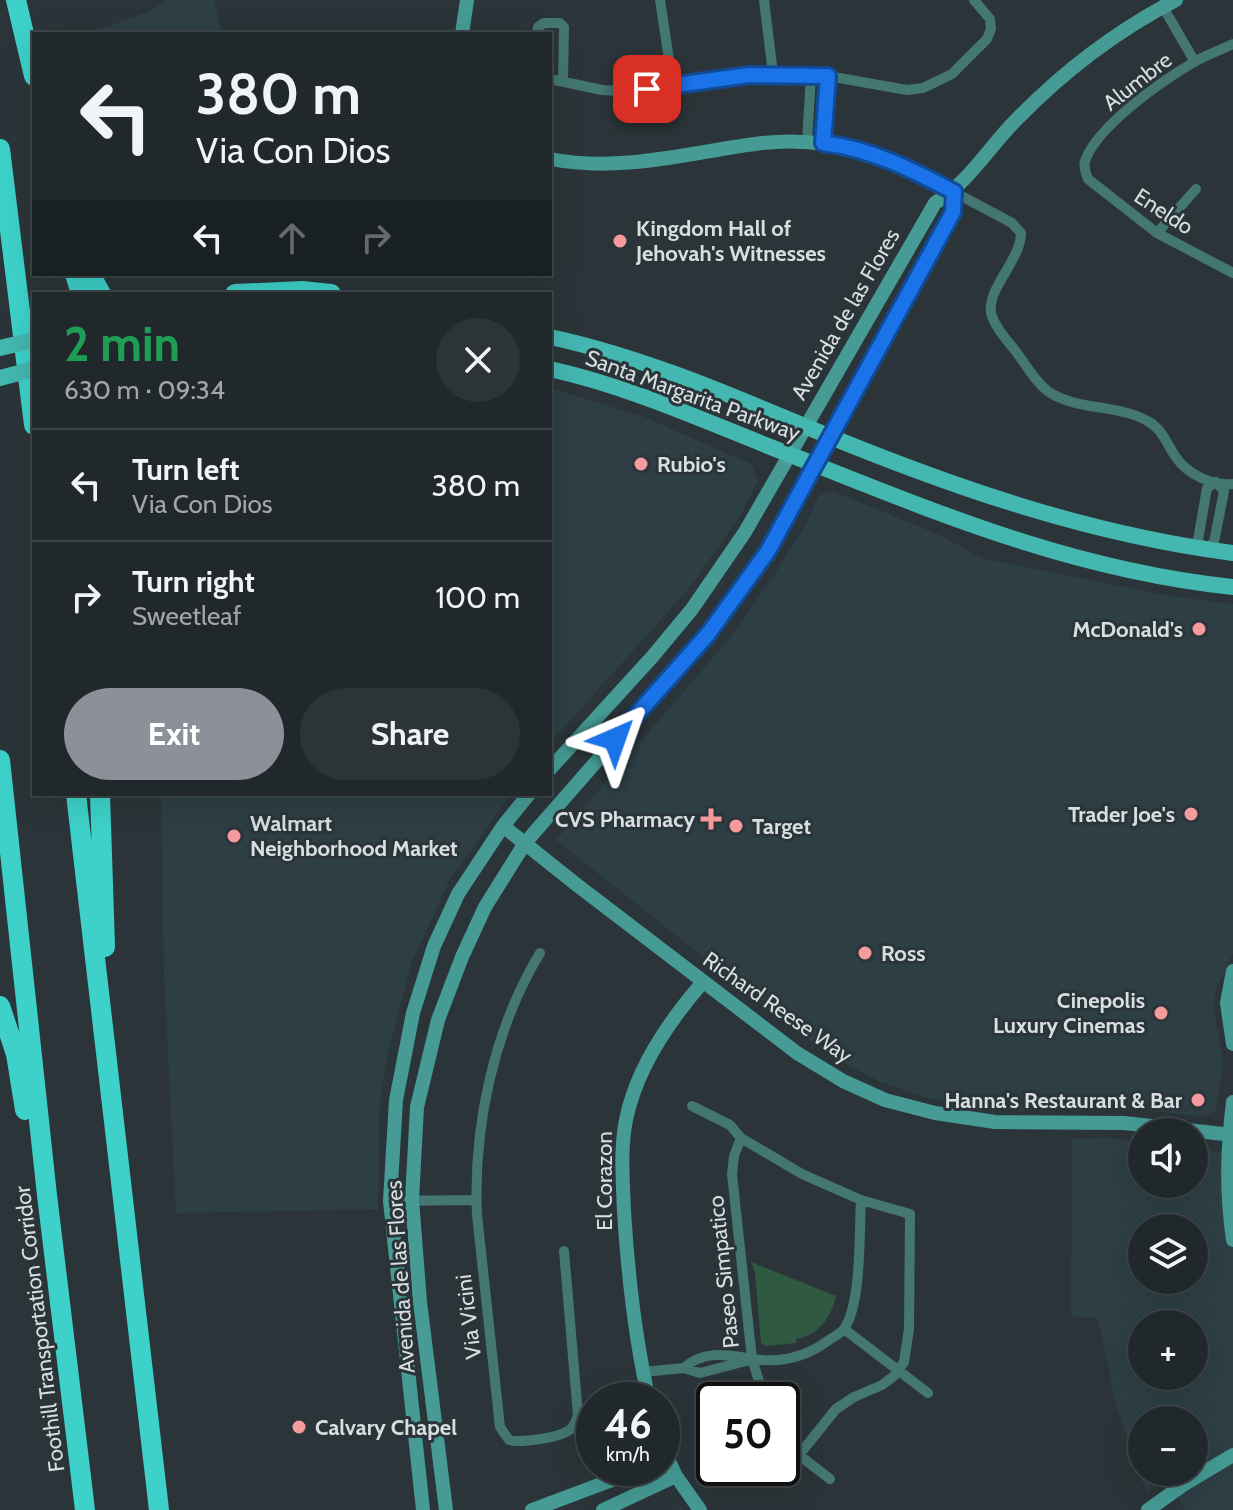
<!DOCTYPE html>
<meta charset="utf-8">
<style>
:root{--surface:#20282b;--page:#2d3437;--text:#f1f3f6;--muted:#a2a6a9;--line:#3d4447;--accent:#8c9099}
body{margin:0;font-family:Cabin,sans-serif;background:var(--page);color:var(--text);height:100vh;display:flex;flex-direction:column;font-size:30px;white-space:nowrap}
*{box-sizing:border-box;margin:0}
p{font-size:26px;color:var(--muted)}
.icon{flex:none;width:44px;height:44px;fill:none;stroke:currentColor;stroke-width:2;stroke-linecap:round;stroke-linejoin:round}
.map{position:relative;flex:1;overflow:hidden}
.side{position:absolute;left:32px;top:292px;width:520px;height:504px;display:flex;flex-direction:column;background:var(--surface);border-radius:0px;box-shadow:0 8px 32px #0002,0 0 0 2px var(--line)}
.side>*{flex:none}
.guide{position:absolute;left:32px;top:32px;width:520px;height:244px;border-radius:0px;box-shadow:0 8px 32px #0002,0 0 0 2px var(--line);background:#20282b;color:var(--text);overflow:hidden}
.buttons{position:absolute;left:1128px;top:1118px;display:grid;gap:16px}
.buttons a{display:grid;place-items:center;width:80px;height:80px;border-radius:50%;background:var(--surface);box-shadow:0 8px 32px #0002,0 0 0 2px var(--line);font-size:40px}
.speed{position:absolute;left:576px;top:1382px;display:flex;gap:16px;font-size:40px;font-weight:700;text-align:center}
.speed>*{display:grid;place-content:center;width:104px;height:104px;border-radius:50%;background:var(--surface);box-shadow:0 8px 32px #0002,0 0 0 2px var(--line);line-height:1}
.speed small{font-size:20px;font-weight:400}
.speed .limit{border:4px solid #111;border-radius:12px;background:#fff;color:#111}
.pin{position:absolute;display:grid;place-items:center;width:68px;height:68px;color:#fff;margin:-34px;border-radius:16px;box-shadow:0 4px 12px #0006}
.me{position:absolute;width:88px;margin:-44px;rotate:43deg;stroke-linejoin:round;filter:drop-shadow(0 0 6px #0008)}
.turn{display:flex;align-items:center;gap:28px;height:168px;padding:0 32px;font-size:36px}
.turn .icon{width:104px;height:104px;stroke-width:2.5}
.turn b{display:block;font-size:56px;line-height:68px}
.lanes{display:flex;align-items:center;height:76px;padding:0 32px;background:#0003;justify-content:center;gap:40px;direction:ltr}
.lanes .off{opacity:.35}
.round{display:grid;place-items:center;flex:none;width:84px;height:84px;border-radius:42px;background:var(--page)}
.overview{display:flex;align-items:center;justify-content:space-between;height:136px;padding:0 32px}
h1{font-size:48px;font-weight:800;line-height:60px;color:#1e9e55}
.button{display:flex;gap:16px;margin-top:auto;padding:16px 32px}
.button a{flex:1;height:92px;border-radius:48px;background:var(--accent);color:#fff;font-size:32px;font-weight:800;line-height:92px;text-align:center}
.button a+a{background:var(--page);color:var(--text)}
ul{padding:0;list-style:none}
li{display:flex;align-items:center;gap:24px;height:112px;padding:0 32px;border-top:2px solid var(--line)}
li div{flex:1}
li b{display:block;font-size:30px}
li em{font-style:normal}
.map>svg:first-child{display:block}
.built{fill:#2d3f45;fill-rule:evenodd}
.green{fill:#305942}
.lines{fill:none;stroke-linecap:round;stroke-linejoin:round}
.street{stroke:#447672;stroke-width:10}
.secondary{stroke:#469b95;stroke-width:14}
.primary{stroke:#43b7b0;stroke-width:16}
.highway{stroke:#3dd1c9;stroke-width:20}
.primary-bridge{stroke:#43b7b0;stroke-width:16}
.route-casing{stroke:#114b97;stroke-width:20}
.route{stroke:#1a73e8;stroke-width:14}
.poi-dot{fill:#f59b9e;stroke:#2b3539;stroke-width:3}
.labels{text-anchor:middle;stroke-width:6;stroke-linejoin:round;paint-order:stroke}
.street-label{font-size:22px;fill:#d7dee0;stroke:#2b3539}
.poi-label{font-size:22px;font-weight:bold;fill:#d7dee0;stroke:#2b3539;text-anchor:start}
</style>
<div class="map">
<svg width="1233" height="1510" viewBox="0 0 1233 1510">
<rect width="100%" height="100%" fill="#2b3539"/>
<path class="built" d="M 167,0 L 214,0 L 222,34 L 87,34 L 145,13 Z
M 550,388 L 644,417 L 751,464 L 758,481 L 741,514 L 692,585 L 550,743 Z
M 832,491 L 942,536 L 981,558 L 1165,595 L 1233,604 L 1233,953 L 1216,989 L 1214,1012 L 1223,1062 L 1216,1111 L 1204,1117 L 1118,1107 L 1025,1111 L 926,1098 L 879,1081 L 831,1056 L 781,1019 L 556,840 L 729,639 L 775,574 L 806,524 L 819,495 Z
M 161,794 L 511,794 L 450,879 L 411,964 L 386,1061 L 379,1111 L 378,1209 L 176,1213 L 164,974 Z
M 1108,1138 L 1142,1141 L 1142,1184 L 1194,1184 L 1194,1150 L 1233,1153 L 1233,1510 L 1185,1510 L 1169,1478 L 1146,1492 L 1116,1405 L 1098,1318 L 1071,1316 L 1072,1139 ZM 1142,1228 L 1194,1228 L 1194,1280 L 1142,1280 ZM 1142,1324 L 1194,1324 L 1194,1376 L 1142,1376 ZM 1142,1420 L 1194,1420 L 1194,1472 L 1142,1472 Z"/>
<path class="green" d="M 751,1262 L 836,1296 C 833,1315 817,1337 796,1339 L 796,1343 L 765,1346 L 761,1343 L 755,1273 Z"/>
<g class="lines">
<path class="street" d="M 660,0 L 673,86
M 764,0 L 773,74
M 1163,7 L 1195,62
M 537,34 L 538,27 L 544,23 L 560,23 L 564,27 L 563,81
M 1233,44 C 1220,50 1206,55 1194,62 C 1162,81 1097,126 1085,161 C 1083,168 1086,173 1088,179 L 1157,233 L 1233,273
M 550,79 L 602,90 L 622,91 L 773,74 L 828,76 L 907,90 L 923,88 L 952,74 L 987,39 L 991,29 L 990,19 L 974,0
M 807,142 L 811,75
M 823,143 L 828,76
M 954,192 L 1012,223 L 1021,233 C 1021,260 987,288 991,313 C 994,326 1006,339 1014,349 C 1025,363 1035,382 1049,392 C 1078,411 1120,404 1149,422 C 1162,429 1167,444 1175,456 C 1187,474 1211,486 1233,484
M 1157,233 L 1196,189
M 1216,482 L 1224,491 L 1214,542 L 1205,550 L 1198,540 L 1207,488 Z
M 540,953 C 494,1029 473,1126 477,1215 L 500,1427 L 509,1440 C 521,1443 557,1438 568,1431 C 574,1428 576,1421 578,1415 L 564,1251
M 692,1106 L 730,1125 L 741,1138 L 802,1174 L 861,1200 L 910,1214 L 909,1329 L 904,1362 L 894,1376 L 882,1385 L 854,1397 L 836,1409 L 799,1455
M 741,1138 L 734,1156 L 732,1174 L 752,1359 L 765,1400
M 390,1201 L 476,1200
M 844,1329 L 928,1393
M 684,1368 C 702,1351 724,1354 747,1358 C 777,1364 805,1358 829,1340 C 834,1337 841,1333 844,1329 C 862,1303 859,1232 861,1200
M 643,1372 L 684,1368 L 700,1373 L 750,1360
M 782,1435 L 799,1455 L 830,1479"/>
<path class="secondary" d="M 462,34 L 467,0
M 550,159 C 623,173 690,152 762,143 C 835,135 891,158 954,192
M 550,769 L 653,656 L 692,609 L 745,532 L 935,203 C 969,182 989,147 1017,119 C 1064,71 1116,31 1176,0
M 503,826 L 577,885 L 797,1053 L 843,1081 L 885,1100 L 935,1113 L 995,1122 L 1124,1123 L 1233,1135
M 1233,971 L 1227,1003 L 1233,1044
M 1233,1102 C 1227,1151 1226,1190 1233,1240
M 649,1400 C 635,1339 628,1274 624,1212 C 623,1181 620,1150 626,1120 C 636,1069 669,1021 703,982
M 662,1446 L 676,1476 L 700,1510
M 423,1510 L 390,1201 L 396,1100 L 413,1013 L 434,946 L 458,894 L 503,826 L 529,794
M 446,1510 L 420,1302 L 412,1200 L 417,1107 L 438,1020 L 462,957 L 485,907 L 525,843 L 708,634 L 768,551 L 953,212 L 954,192
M 532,1510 L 644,1468
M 603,1510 L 676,1476
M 1148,1510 L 1183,1485 L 1233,1455"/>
<path class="primary" d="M 550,337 C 648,358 739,399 831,437 C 961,490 1093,535 1233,553
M 550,369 C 626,386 696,417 768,446 C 924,507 1063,569 1233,587"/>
<path class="highway" d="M 16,0 L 34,76
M 0,149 L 34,425
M 75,274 L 81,294
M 90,274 L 101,294
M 235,294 L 302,291 L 331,294
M 0,760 L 47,1195 L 85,1510
M 76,794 L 159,1510
M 100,794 L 105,947
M 0,1006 L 16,1054 L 25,1110"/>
<path class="primary-bridge" d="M 0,348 L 34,340
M 0,378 L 34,369"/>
</g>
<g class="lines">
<defs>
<path id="route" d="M 615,739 L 708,634 L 768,551 L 953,212 L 954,192 C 911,169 871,149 823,143 L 828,76 L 749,75 L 647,89"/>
</defs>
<use href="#route" class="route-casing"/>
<use href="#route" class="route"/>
</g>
<g class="poi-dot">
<circle cx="620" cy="241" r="8"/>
<circle cx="641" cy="464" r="8"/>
<circle cx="1199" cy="629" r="8"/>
<circle cx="1191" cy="814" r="8"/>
<path d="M707 807h8v8h8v8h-8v8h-8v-8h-8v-8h8z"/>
<circle cx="736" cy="826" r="8"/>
<circle cx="234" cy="836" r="8"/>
<circle cx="865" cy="953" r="8"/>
<circle cx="1161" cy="1013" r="8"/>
<circle cx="1198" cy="1100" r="8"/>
<circle cx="299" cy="1427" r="8"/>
</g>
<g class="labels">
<g class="street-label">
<text transform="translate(1137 81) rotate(-38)" y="8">Alumbre</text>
<text transform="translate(1164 211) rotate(33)" y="8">Eneldo</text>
<text transform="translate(845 314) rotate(-60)" y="8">Avenida de las Flores</text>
<text transform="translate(693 395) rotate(20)" y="8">Santa Margarita Parkway</text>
<text transform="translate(778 1007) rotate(35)" y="8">Richard Reese Way</text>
<text transform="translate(604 1181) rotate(-90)" y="8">El Corazon</text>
<text transform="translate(723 1272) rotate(-96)" y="8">Paseo Simpatico</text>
<text transform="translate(400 1277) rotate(-94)" y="8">Avenida de las Flores</text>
<text transform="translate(468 1317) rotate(-97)" y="8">Via Vicini</text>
<text transform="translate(39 1329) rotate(-97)" y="8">Foothill Transportation Corridor</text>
</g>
<g class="poi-label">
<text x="636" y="236">Kingdom Hall of<tspan x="636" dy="25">Jehovah's Witnesses</tspan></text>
<text x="657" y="472">Rubio's</text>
<text x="1183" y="637" text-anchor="end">McDonald's</text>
<text x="1175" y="822" text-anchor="end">Trader Joe's</text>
<text x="695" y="827" text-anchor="end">CVS Pharmacy</text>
<text x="250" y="831">Walmart<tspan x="250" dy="25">Neighborhood Market</tspan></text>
<text x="752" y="834">Target</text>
<text x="881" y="961">Ross</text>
<text x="1145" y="1008" text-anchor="end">Cinepolis<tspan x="1145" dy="25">Luxury Cinemas</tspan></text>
<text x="1182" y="1108" text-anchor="end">Hanna's Restaurant &amp; Bar</text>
<text x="315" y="1435">Calvary Chapel</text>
</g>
</g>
</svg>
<div class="buttons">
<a><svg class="icon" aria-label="sound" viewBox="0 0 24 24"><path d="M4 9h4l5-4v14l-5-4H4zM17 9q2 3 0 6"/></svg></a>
<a><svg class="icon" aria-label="layers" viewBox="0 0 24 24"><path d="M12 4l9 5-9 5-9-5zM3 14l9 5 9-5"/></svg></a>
<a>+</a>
<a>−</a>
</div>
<div class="speed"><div>46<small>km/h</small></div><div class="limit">50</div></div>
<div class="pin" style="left:647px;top:89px;background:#d93025"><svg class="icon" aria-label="arrive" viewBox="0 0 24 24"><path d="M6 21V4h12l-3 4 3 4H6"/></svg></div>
<svg class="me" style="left:615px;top:739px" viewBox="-20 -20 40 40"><path d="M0-17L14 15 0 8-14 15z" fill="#1a73e8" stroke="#fff" stroke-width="4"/></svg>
<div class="guide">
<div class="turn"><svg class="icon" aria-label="left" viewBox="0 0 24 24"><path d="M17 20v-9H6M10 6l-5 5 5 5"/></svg><div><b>380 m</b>Via Con Dios</div></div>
<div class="lanes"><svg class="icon" aria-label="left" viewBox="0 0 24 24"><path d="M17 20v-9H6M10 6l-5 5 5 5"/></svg><svg class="icon off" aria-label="ahead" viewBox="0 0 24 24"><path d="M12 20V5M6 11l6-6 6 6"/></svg><svg class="icon off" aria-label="right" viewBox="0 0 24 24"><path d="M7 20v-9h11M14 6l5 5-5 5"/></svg></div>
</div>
<section class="side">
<div class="overview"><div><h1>2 min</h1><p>630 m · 09:34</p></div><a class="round"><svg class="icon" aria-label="close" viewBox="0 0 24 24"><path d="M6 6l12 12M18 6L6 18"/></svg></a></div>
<ul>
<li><svg class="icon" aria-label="left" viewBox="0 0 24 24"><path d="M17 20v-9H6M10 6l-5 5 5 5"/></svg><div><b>Turn left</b><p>Via Con Dios</p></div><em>380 m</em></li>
<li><svg class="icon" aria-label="right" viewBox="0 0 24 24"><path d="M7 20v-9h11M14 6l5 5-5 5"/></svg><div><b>Turn right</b><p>Sweetleaf</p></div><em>100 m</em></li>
</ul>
<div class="button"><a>Exit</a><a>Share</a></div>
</section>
</div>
